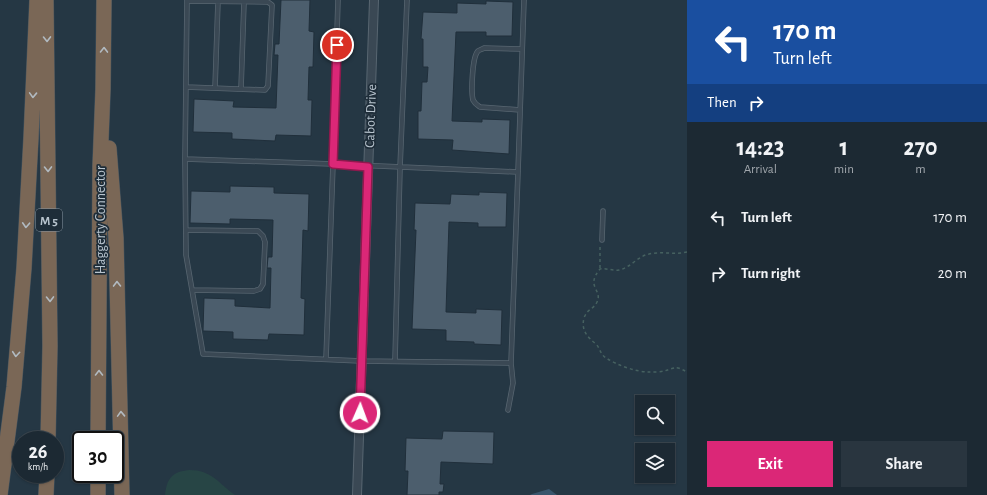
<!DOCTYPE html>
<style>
:root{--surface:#1c2933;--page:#29353f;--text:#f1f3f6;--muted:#a0a6ac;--line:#3a454e;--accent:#db2777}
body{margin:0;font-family:"Alegreya Sans",sans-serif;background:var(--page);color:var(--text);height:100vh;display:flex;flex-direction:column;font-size:15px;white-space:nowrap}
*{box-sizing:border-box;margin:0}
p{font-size:13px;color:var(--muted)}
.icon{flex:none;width:22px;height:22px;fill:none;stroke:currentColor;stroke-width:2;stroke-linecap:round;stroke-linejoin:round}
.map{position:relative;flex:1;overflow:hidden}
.side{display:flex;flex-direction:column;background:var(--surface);width:300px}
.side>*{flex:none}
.guide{background:#1a4fa0;color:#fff;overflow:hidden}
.controls{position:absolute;left:635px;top:395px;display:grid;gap:8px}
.controls a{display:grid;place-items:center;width:40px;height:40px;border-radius:0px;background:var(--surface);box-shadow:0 1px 3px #0004,0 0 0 1px var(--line);font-size:20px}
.speed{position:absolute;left:12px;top:431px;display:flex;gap:8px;font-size:20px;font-weight:700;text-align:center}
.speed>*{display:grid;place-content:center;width:52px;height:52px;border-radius:50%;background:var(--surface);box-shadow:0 1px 3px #0004,0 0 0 1px var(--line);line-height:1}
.speed small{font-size:10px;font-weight:400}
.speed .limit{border:2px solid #111;border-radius:6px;background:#fff;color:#111}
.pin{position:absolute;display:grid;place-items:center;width:34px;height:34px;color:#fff;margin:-17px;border:2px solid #fff;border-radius:50%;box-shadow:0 1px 4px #0007}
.me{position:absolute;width:44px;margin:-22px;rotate:2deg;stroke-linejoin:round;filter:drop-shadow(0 0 3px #0008)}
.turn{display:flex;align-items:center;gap:14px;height:84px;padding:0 20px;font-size:18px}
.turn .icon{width:52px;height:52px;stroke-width:2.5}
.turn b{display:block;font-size:28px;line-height:34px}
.then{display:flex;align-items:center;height:38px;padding:0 20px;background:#0003;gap:8px;font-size:15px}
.eta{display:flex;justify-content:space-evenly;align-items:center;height:68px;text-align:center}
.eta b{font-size:24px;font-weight:700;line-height:28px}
.cta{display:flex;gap:8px;margin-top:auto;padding:8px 20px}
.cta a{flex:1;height:46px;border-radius:0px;background:var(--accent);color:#fff;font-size:16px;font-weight:700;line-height:46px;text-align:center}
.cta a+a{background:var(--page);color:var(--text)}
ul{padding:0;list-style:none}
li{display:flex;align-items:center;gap:12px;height:56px;padding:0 20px}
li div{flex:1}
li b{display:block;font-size:15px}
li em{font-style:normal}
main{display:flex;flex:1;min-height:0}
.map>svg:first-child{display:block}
.green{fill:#274545}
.water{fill:#38556c}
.building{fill:#4c5e6d;stroke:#202f3b}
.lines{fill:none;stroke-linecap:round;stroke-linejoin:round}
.service-casing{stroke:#586671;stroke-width:5.5}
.minor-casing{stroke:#586671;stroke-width:10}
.motorway-casing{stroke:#44535e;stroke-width:16}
.path{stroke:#466160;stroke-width:1.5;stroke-dasharray:3 3;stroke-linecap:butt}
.service{stroke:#3a4854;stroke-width:4}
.minor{stroke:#3a4854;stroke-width:8}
.motorway{stroke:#7a6756;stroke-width:15}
.oneway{stroke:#b1bac1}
.route-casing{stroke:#8e194d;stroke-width:10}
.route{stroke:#db2777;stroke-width:7}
.labels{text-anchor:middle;stroke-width:3.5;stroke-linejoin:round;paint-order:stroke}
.shield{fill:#1e2d39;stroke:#8996a1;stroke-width:1}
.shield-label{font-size:13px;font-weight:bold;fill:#b7c3cd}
.street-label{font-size:14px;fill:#b7c3cd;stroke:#1e2d39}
</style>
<main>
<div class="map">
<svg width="687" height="495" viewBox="0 0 687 495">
<rect width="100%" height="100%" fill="#253744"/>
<path class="green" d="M 189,470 C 212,470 218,483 235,495 L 165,495 C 167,478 172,472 189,470 Z"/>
<path class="water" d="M 549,489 L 557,495 L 530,495 L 532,494 Z"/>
<path class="building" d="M 281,0 L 310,0 L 309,31 L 314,32 L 313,67 L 309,67 L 308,100 L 312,100 L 311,136 L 276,135 L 275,141 L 232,139 L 232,133 L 193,132 L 194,99 L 234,101 L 233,107 L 276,108 L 278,55 L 274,55 L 275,44 L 279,44 Z
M 486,1 L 513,2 L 512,36 L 486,36 L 486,32 L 456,32 L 452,121 L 482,122 L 482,119 L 510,120 L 509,154 L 452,150 L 453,140 L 418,139 L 418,111 L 421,111 L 422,82 L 427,82 L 428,67 L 423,67 L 423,39 L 421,39 L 423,12 L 457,13 L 457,3 L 486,4 Z
M 230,186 L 274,187 L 274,193 L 309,194 L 308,231 L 303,230 L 301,298 L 305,299 L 304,335 L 269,334 L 268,340 L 233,339 L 233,332 L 203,331 L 204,298 L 235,299 L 235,306 L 270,308 L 271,268 L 267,268 L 268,257 L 272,257 L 273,220 L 230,219 L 230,224 L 190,223 L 191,191 L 230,192 Z
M 479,192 L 507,193 L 506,227 L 478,227 L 478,223 L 449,222 L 446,312 L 476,313 L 476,309 L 502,310 L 501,345 L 474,344 L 474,342 L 446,341 L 446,330 L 412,329 L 416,230 L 414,230 L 415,203 L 450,204 L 451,194 L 479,195 Z
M 443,431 L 494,432 L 493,464 L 441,462 L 440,484 L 444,484 L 443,492 L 439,492 L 439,495 L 407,495 L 408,471 L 405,471 L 406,438 L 442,439 Z"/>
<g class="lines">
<defs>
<path id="service" d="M 187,0 L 185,159 L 333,164 L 326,359
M 186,87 L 265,90 L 268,86 L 272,5 L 268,2 L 187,1
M 215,88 L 218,1
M 241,89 L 244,2
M 520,110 L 480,107 C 477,105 475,104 473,100 C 471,92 472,57 478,51 C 479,50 483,49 484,48 L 522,49
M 185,159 L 186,255 L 203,354 L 361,361 L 511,363 L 518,172 L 333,164 L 338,0
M 518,172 L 524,0
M 186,230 L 258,231 L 263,236 L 265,242 L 263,284 L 260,289 L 254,291 L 192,290
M 602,240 L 603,211
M 395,361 L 400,168 L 407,0
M 508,410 L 513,383 L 511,363"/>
<path id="minor" d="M 357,495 L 374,0"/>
<path id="motorway" d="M 46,0 L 50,346 L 48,440
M 109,148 L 116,238 L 122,495
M 98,440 L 100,166 L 103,89 L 104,0
M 0,495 L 14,387 L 24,268 L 31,138 L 37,0
M 46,495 L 47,474
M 98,495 L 98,474"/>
</defs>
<use href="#service" class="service-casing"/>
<use href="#minor" class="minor-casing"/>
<use href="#motorway" class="motorway-casing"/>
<path class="path" d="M 600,247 L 600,269
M 687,252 C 675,255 662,251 649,254 C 638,256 630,268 619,270 C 613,271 607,268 600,269 C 585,287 603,290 597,302 C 594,309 587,309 584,318 C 581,330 587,337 596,344 C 600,348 600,354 606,358 C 617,365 636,372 649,372 C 654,372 660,372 664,371 C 676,368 674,365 687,372"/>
<use href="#service" class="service"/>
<use href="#minor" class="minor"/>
<use href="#motorway" class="motorway"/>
</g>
<defs><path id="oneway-chevron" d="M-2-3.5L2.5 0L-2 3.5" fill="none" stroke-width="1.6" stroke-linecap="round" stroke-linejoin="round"/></defs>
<g class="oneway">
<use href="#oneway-chevron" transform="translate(47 39) rotate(89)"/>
<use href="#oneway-chevron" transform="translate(104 50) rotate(-89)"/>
<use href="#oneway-chevron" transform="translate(33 95) rotate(92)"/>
<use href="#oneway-chevron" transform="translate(48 169) rotate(89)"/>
<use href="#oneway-chevron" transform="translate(26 225) rotate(93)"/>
<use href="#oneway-chevron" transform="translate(117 284) rotate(-91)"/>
<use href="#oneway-chevron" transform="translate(50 299) rotate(89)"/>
<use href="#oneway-chevron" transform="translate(16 354) rotate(95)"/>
<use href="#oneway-chevron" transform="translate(99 373) rotate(-90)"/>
<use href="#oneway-chevron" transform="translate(121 414) rotate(-92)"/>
</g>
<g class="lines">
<defs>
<path id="route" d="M 337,45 L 333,164 L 368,167 L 360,413"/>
</defs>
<use href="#route" class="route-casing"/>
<use href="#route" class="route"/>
</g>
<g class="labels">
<rect class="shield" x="36" y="209" width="26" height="22" rx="3"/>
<g class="shield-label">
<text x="49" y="225">M 5</text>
</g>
<g class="street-label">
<text transform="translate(370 116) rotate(-88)" y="5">Cabot Drive</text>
<text transform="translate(100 220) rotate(-90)" y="5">Haggerty Connector</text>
</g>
</g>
</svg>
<div class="controls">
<a><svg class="icon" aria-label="search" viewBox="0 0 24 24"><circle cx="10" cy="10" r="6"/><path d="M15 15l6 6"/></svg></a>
<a><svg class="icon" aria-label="layers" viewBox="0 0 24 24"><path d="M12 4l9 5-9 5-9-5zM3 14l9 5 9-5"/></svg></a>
</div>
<div class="speed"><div>26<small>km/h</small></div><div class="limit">30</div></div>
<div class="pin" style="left:337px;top:45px;background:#d93025"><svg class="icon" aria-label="arrive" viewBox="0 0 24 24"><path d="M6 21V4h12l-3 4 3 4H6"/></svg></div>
<svg class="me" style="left:360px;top:413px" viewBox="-20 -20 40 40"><circle r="17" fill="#db2777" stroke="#fff" stroke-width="3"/><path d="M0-11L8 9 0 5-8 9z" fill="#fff"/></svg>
</div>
<section class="side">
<div class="guide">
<div class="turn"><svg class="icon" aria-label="left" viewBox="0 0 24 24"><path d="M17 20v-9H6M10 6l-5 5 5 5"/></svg><div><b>170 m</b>Turn left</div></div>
<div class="then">Then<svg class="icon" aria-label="right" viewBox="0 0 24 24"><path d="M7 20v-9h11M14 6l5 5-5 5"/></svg></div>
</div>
<div class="eta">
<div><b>14:23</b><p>Arrival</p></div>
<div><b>1</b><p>min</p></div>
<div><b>270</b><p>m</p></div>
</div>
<ul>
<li><svg class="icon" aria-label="left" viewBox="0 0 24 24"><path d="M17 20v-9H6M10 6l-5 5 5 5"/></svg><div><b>Turn left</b></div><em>170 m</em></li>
<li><svg class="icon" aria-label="right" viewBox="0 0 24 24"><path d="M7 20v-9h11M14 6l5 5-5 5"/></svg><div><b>Turn right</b></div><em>20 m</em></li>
</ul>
<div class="cta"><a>Exit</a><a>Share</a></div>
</section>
</main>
